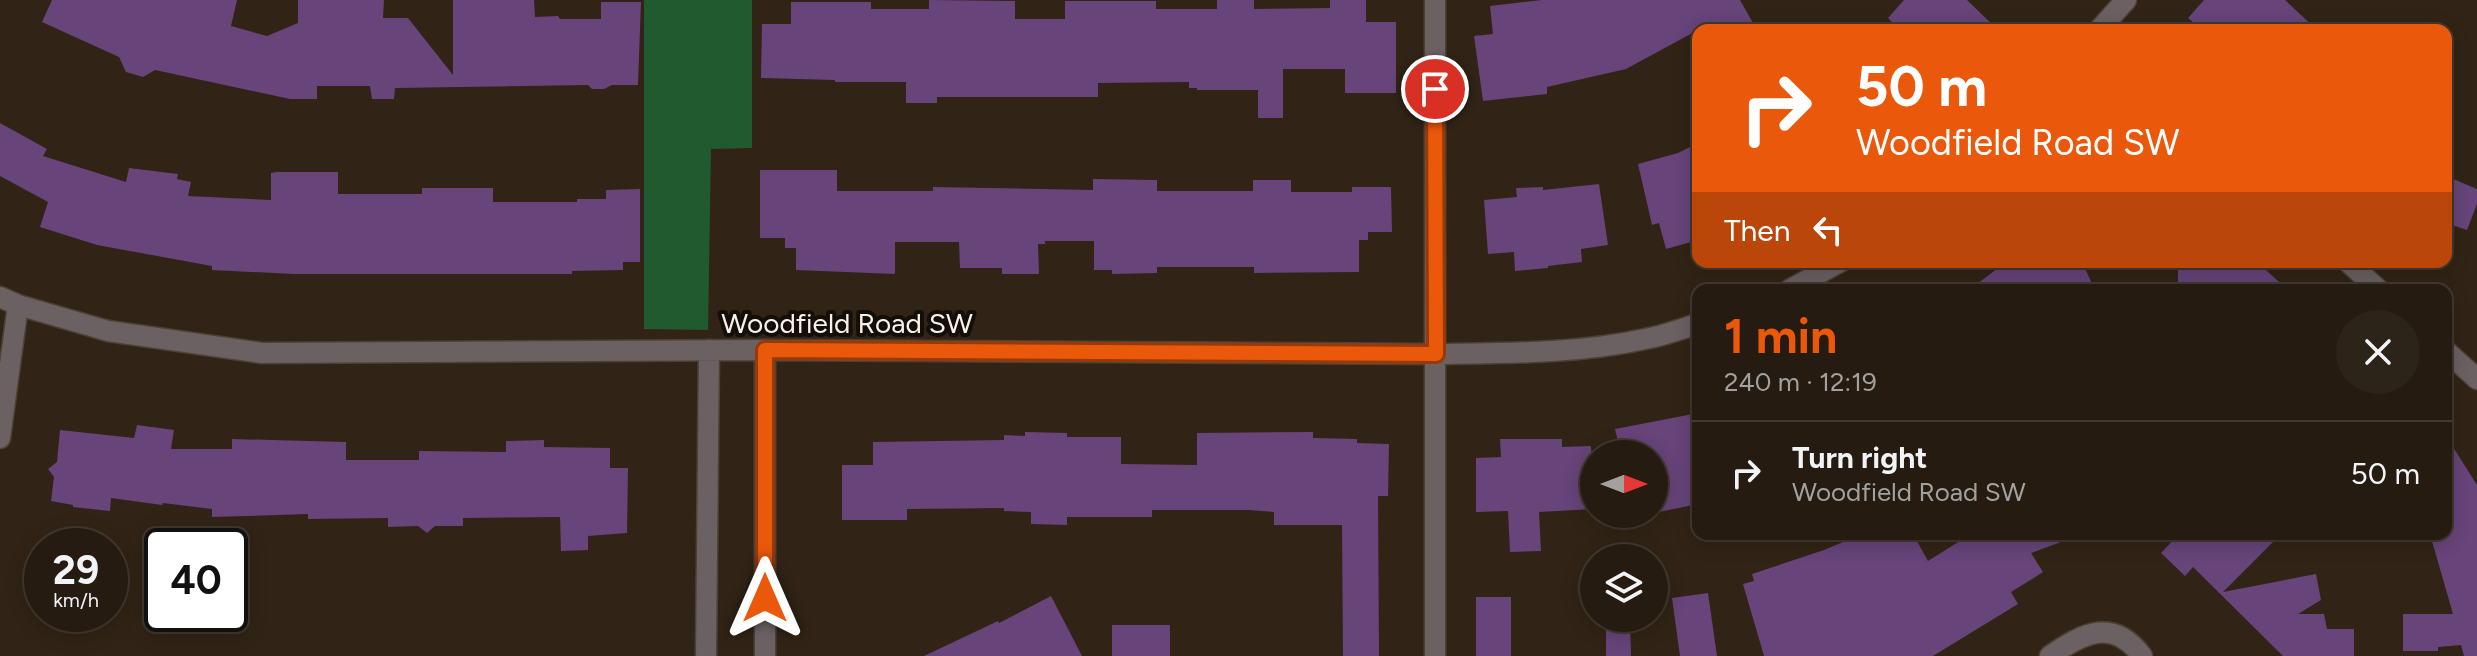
<!DOCTYPE html>
<meta charset="utf-8">
<style>
:root{--surface:#251b10;--page:#2d2419;--text:#f1f3f6;--muted:#a3a19f;--line:#423930;--accent:#ea580c}
body{margin:0;font-family:Figtree,sans-serif;background:var(--page);color:var(--text);height:100vh;display:flex;flex-direction:column;font-size:30px;white-space:nowrap}
*{box-sizing:border-box;margin:0}
p{font-size:26px;color:var(--muted)}
.icon{flex:none;width:44px;height:44px;fill:none;stroke:currentColor;stroke-width:2;stroke-linecap:round;stroke-linejoin:round}
.map{position:relative;flex:1;overflow:hidden}
.panel{position:absolute;left:1692px;top:284px;width:760px;height:256px;display:flex;flex-direction:column;background:var(--surface);border-radius:16px;box-shadow:0 4px 20px #0003,0 0 0 2px var(--line)}
.panel>*{flex:none}
.guide{position:absolute;left:1692px;top:24px;width:760px;height:244px;border-radius:16px;box-shadow:0 4px 20px #0003,0 0 0 2px var(--line);background:#ea580c;color:#fff;overflow:hidden}
.needle{width:52px;rotate:90deg}
.tools{position:absolute;left:1580px;top:440px;display:grid;gap:16px}
.tools a{display:grid;place-items:center;width:88px;height:88px;border-radius:50%;background:var(--surface);box-shadow:0 4px 20px #0003,0 0 0 2px var(--line);font-size:40px}
.speed{position:absolute;left:24px;top:528px;display:flex;gap:16px;font-size:40px;font-weight:700;text-align:center}
.speed>*{display:grid;place-content:center;width:104px;height:104px;border-radius:50%;background:var(--surface);box-shadow:0 4px 20px #0003,0 0 0 2px var(--line);line-height:1}
.speed small{font-size:20px;font-weight:400}
.speed .limit{border:4px solid #111;border-radius:12px;background:#fff;color:#111}
.pin{position:absolute;display:grid;place-items:center;width:68px;height:68px;color:#fff;margin:-34px;border:4px solid #fff;border-radius:50%;box-shadow:0 2px 8px #0007}
.me{position:absolute;width:88px;margin:-44px;rotate:0deg;stroke-linejoin:round;filter:drop-shadow(0 0 6px #0008)}
.turn{display:flex;align-items:center;gap:28px;height:168px;padding:0 32px;font-size:36px}
.turn .icon{width:104px;height:104px;stroke-width:2.5}
.turn b{display:block;font-size:56px;line-height:68px}
.then{display:flex;align-items:center;height:76px;padding:0 32px;background:#0003;gap:16px;font-size:30px}
.round{display:grid;place-items:center;flex:none;width:84px;height:84px;border-radius:42px;background:var(--page)}
.overview{display:flex;align-items:center;justify-content:space-between;height:136px;padding:0 32px}
h1{font-size:48px;font-weight:700;line-height:60px;color:var(--accent)}
ul{padding:0;list-style:none}
li{display:flex;align-items:center;gap:24px;height:104px;padding:0 32px;border-top:2px solid var(--line)}
li div{flex:1}
li b{display:block;font-size:30px}
li em{font-style:normal}
.map>svg:first-child{display:block}
.green{fill:#215a2f}
.building{fill:#67447a}
.lines{fill:none;stroke-linecap:round;stroke-linejoin:round}
.minor-casing{stroke:#4d4133;stroke-width:23}
.minor{stroke:#6b6062;stroke-width:20}
.route-casing{stroke:#983908;stroke-width:20}
.route{stroke:#ea580c;stroke-width:14}
.labels{text-anchor:middle;stroke-width:8;stroke-linejoin:round;paint-order:stroke}
.street-label{font-size:28px;fill:#f9f0e7;stroke:#140e08}
</style>
<div class="map">
<svg width="2477" height="656" viewBox="0 0 2477 656">
<rect width="100%" height="100%" fill="#312416"/>
<path class="green" d="M 644,0 L 752,0 L 752,148 L 711,149 L 708,330 L 644,329 Z"/>
<path class="building" d="M 52,0 L 237,0 L 231,26 L 267,36 L 298,23 L 298,0 L 384,0 L 383,18 L 408,18 L 453,75 L 453,0 L 534,0 L 535,17 L 558,16 L 560,19 L 601,19 L 601,2 L 641,2 L 638,85 L 612,85 L 604,89 L 592,89 L 588,85 L 395,88 L 394,99 L 372,99 L 370,86 L 317,86 L 317,99 L 290,99 L 155,70 L 143,77 L 126,72 L 119,57 L 42,22 Z
M 929,0 L 1015,1 L 1015,19 L 1065,19 L 1065,1 L 1156,1 L 1156,9 L 1217,9 L 1217,0 L 1254,0 L 1254,9 L 1330,8 L 1330,0 L 1366,0 L 1366,22 L 1396,22 L 1396,93 L 1345,93 L 1345,69 L 1283,69 L 1283,118 L 1258,118 L 1258,90 L 1197,90 L 1197,88 L 1189,88 L 1189,82 L 1098,83 L 1098,97 L 937,97 L 937,103 L 906,103 L 906,82 L 835,82 L 835,80 L 761,78 L 762,24 L 791,24 L 791,2 L 871,2 L 871,9 L 929,9 Z
M 1542,0 L 1740,0 L 1757,30 L 1698,30 L 1626,69 L 1547,87 L 1547,94 L 1483,101 L 1474,36 L 1493,34 L 1490,6 Z
M 1904,0 L 1967,0 L 1998,30 L 1900,30 L 1888,18 Z
M 2204,0 L 2285,0 L 2317,30 L 2202,30 L 2188,18 Z
M 0,123 L 47,149 L 43,156 L 126,182 L 129,168 L 178,174 L 177,179 L 191,182 L 188,196 L 271,200 L 271,173 L 277,172 L 338,172 L 338,194 L 422,194 L 422,188 L 493,188 L 493,202 L 577,202 L 577,199 L 606,199 L 606,190 L 640,189 L 640,262 L 623,262 L 623,270 L 572,271 L 572,274 L 294,274 L 212,270 L 212,266 L 97,245 L 40,227 L 48,202 L 0,176 Z
M 1698,143 L 1698,240 L 1666,249 L 1659,223 L 1652,225 L 1638,164 L 1678,153 Z
M 760,170 L 837,170 L 837,191 L 933,191 L 933,187 L 1093,190 L 1093,179 L 1157,180 L 1157,191 L 1253,191 L 1253,180 L 1291,180 L 1291,192 L 1352,192 L 1352,187 L 1391,187 L 1392,232 L 1368,232 L 1368,240 L 1359,240 L 1359,272 L 1254,273 L 1254,267 L 1157,267 L 1157,273 L 1112,274 L 1112,270 L 1094,270 L 1094,241 L 1045,241 L 1045,244 L 1038,244 L 1039,274 L 1002,274 L 1002,268 L 960,268 L 959,242 L 895,242 L 895,274 L 796,270 L 796,248 L 785,248 L 785,238 L 760,238 Z
M 2446,176 L 2477,189 L 2477,204 L 2467,230 L 2446,223 Z
M 1599,184 L 1608,245 L 1581,249 L 1582,262 L 1548,266 L 1548,268 L 1515,271 L 1514,252 L 1488,254 L 1484,200 L 1517,197 L 1516,188 L 1543,187 L 1543,190 Z
M 2006,262 L 2082,262 L 2095,290 L 1969,290 Z
M 2178,262 L 2257,262 L 2288,290 L 2178,290 Z
M 1693,414 L 1698,442 L 1698,504 L 1654,513 L 1654,454 L 1621,454 L 1615,429 Z
M 137,425 L 174,430 L 171,449 L 232,449 L 232,439 L 346,442 L 346,460 L 419,460 L 419,451 L 506,452 L 506,441 L 544,440 L 544,447 L 610,448 L 610,468 L 628,468 L 627,533 L 588,536 L 588,550 L 561,551 L 560,517 L 463,518 L 463,526 L 435,526 L 427,533 L 418,526 L 388,527 L 388,518 L 308,519 L 308,514 L 212,517 L 212,509 L 163,503 L 162,505 L 111,498 L 110,511 L 73,507 L 73,505 L 51,501 L 54,477 L 48,469 L 57,462 L 60,430 L 134,438 Z
M 1025,432 L 1067,433 L 1067,437 L 1121,437 L 1121,464 L 1197,465 L 1197,433 L 1313,432 L 1313,438 L 1357,439 L 1357,443 L 1389,444 L 1388,496 L 1378,496 L 1379,656 L 1343,656 L 1342,525 L 1274,525 L 1274,512 L 1248,510 L 1152,510 L 1152,517 L 1067,517 L 1067,525 L 1031,524 L 1031,512 L 1004,511 L 1004,508 L 907,509 L 907,520 L 842,520 L 842,465 L 873,465 L 873,442 L 1004,440 L 1004,435 L 1025,436 Z
M 2446,436 L 2477,485 L 2477,656 L 2464,656 L 2461,645 L 2438,647 L 2438,651 L 2403,651 L 2403,614 L 2453,614 L 2430,534 L 2446,534 Z
M 1500,439 L 1562,439 L 1562,447 L 1591,446 L 1593,509 L 1539,512 L 1541,551 L 1510,552 L 1508,511 L 1476,512 L 1476,458 L 1501,457 Z
M 1862,534 L 1913,534 L 1928,561 L 1971,534 L 2077,536 L 2031,553 L 2043,572 L 2011,592 L 2018,604 L 1933,656 L 1764,656 L 1743,584 L 1754,581 L 1752,574 L 1824,550 Z
M 2179,534 L 2281,534 L 2223,592 L 2316,574 L 2321,600 L 2298,614 L 2324,614 L 2327,629 L 2354,629 L 2354,656 L 2283,656 L 2193,567 L 2185,576 L 2161,553 Z
M 1708,593 L 1717,656 L 1680,656 L 1672,598 Z
M 1051,596 L 1082,656 L 924,656 L 998,621 L 999,623 Z
M 1476,597 L 1511,597 L 1511,656 L 1476,656 Z
M 1606,618 L 1630,618 L 1631,656 L 1606,656 Z
M 1112,625 L 1170,625 L 1170,656 L 1112,656 Z"/>
<g class="lines">
<defs>
<path id="minor" d="M 1435,0 L 1435,656
M 2099,30 L 2126,0
M 2348,262 L 2379,290
M 1789,290 L 1840,262
M 0,297 L 18,305 L 108,331 L 262,353 L 765,350 L 1436,354 C 1505,353 1577,354 1645,339 C 1663,336 1680,329 1698,324
M 765,350 L 765,656
M 2446,351 L 2477,379
M 0,438 L 18,305
M 706,656 L 709,350
M 2050,656 C 2083,633 2113,617 2142,656"/>
</defs>
<use href="#minor" class="minor-casing"/>
<use href="#minor" class="minor"/>
</g>
<g class="lines">
<defs>
<path id="route" d="M 765,598 L 765,350 L 1436,354 L 1435,89"/>
</defs>
<use href="#route" class="route-casing"/>
<use href="#route" class="route"/>
</g>
<g class="labels">
<g class="street-label">
<text x="847" y="333">Woodfield Road SW</text>
</g>
</g>
</svg>
<div class="tools">
<a><svg class="needle" viewBox="-14 -14 28 28"><path d="M0-13l5 13h-10z" fill="#e53935"/><path d="M0 13l5-13h-10z" fill="#a3a19f"/></svg></a>
<a><svg class="icon" aria-label="layers" viewBox="0 0 24 24"><path d="M12 4l9 5-9 5-9-5zM3 14l9 5 9-5"/></svg></a>
</div>
<div class="speed"><div>29<small>km/h</small></div><div class="limit">40</div></div>
<div class="pin" style="left:1435px;top:89px;background:#d93025"><svg class="icon" aria-label="arrive" viewBox="0 0 24 24"><path d="M6 21V4h12l-3 4 3 4H6"/></svg></div>
<svg class="me" style="left:765px;top:598px" viewBox="-20 -20 40 40"><path d="M0-17L14 15 0 8-14 15z" fill="#ea580c" stroke="#fff" stroke-width="4"/></svg>
<div class="guide">
<div class="turn"><svg class="icon" aria-label="right" viewBox="0 0 24 24"><path d="M7 20v-9h11M14 6l5 5-5 5"/></svg><div><b>50 m</b>Woodfield Road SW</div></div>
<div class="then">Then<svg class="icon" aria-label="left" viewBox="0 0 24 24"><path d="M17 20v-9H6M10 6l-5 5 5 5"/></svg></div>
</div>
<section class="panel">
<div class="overview"><div><h1>1 min</h1><p>240 m · 12:19</p></div><a class="round"><svg class="icon" aria-label="close" viewBox="0 0 24 24"><path d="M6 6l12 12M18 6L6 18"/></svg></a></div>
<ul>
<li><svg class="icon" aria-label="right" viewBox="0 0 24 24"><path d="M7 20v-9h11M14 6l5 5-5 5"/></svg><div><b>Turn right</b><p>Woodfield Road SW</p></div><em>50 m</em></li>
</ul>
</section>
</div>
